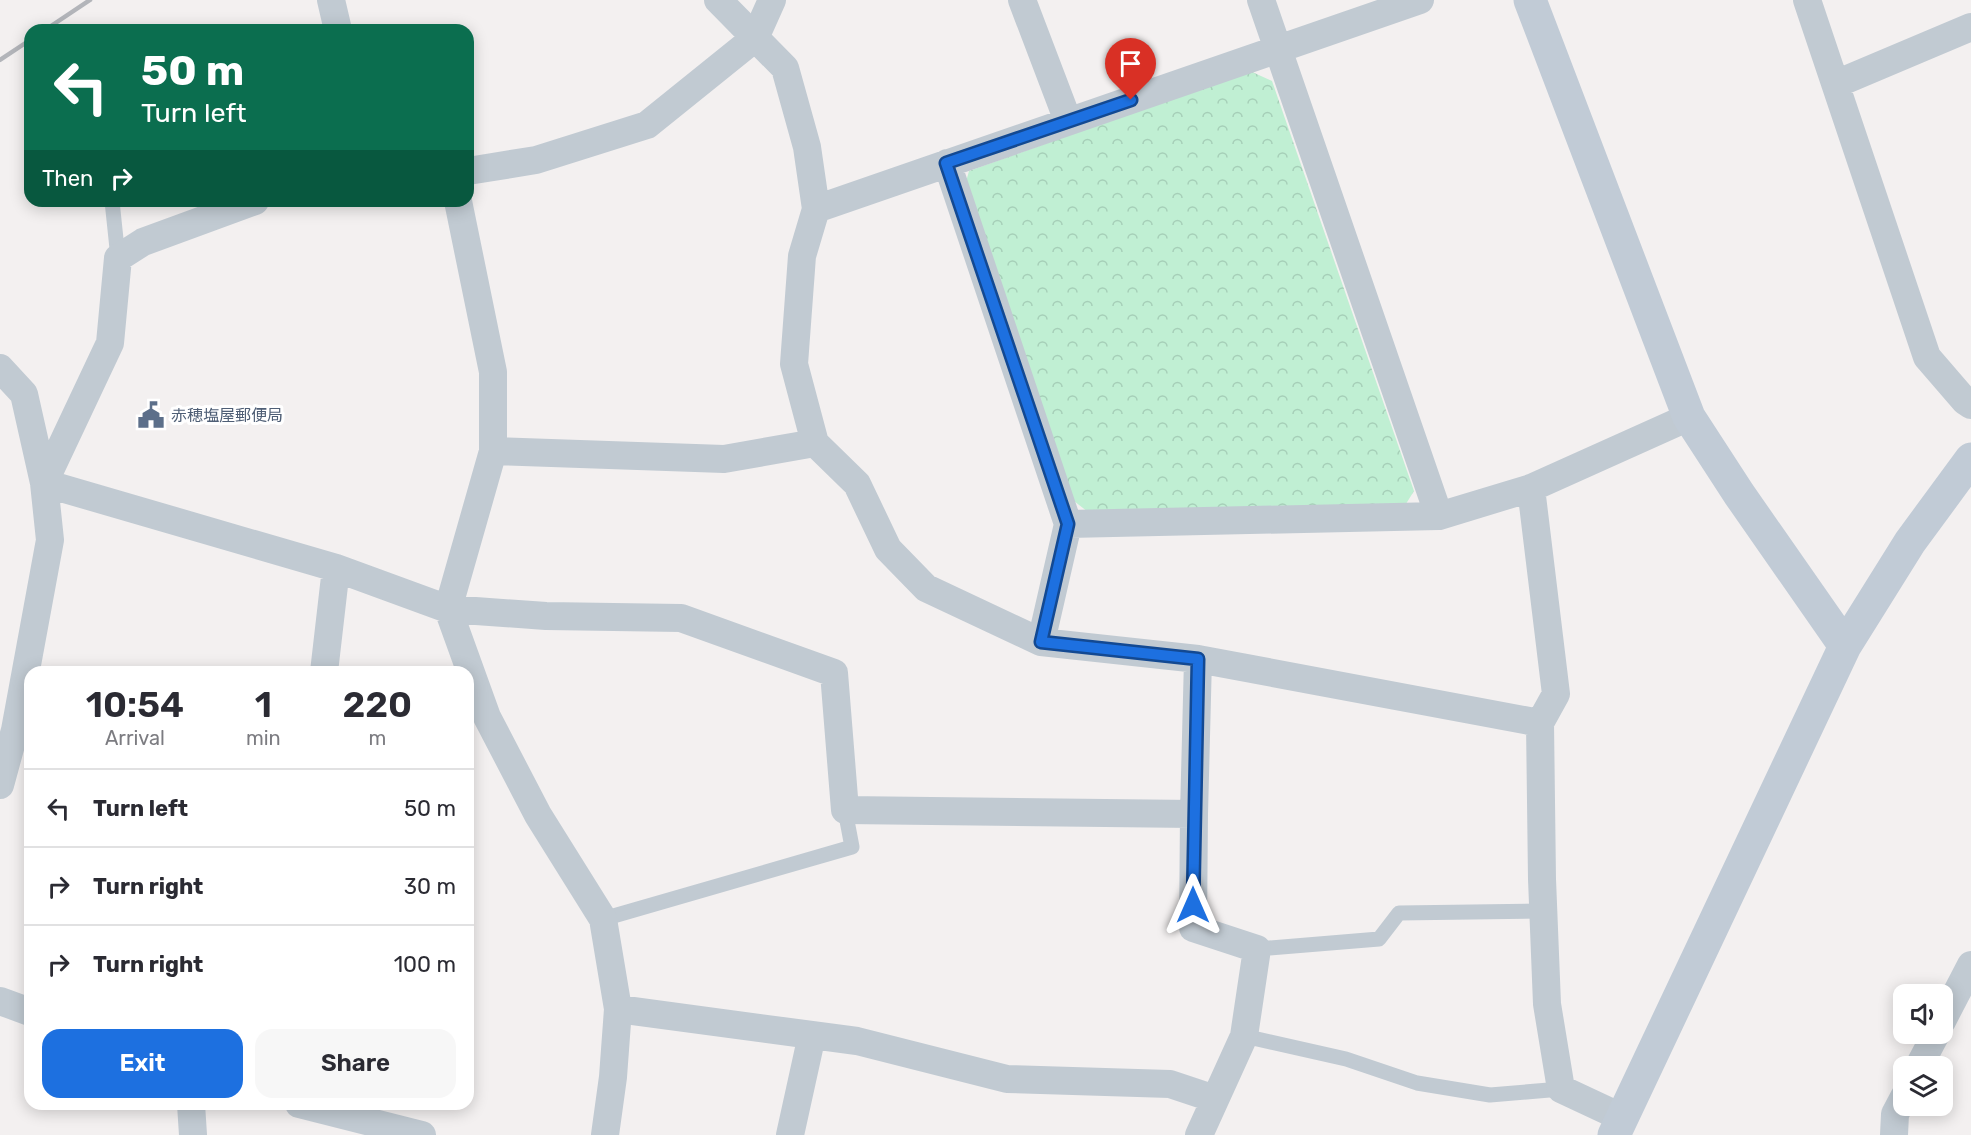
<!DOCTYPE html>
<meta charset="utf-8">
<style>
:root{--surface:#fff;--page:#f7f7f7;--text:#2b2b33;--muted:#7c7c81;--line:#e1e1e2;--accent:#1d70e0}
body{margin:0;font-family:Rubik,"Noto Sans JP",sans-serif;background:var(--page);color:var(--text);height:100vh;display:flex;flex-direction:column;font-size:22px;white-space:nowrap}
*{box-sizing:border-box;margin:0}
p{font-size:20px;color:var(--muted)}
.icon{flex:none;width:33px;height:33px;fill:none;stroke:currentColor;stroke-width:2;stroke-linecap:round;stroke-linejoin:round}
.map{position:relative;flex:1;overflow:hidden}
.panel{position:absolute;left:24px;top:666px;width:450px;height:444px;display:flex;flex-direction:column;background:var(--surface);border-radius:18px;box-shadow:0 3px 15px #0003}
.panel>*{flex:none}
.banner{position:absolute;left:24px;top:24px;width:450px;height:183px;border-radius:18px;box-shadow:0 3px 15px #0003;background:#0b6e4f;color:#fff;overflow:hidden}
.fabs{position:absolute;left:1893px;top:984px;display:grid;gap:12px}
.fabs a{display:grid;place-items:center;width:60px;height:60px;border-radius:12px;background:var(--surface);box-shadow:0 3px 15px #0003;font-size:30px}
.pin{position:absolute;display:grid;place-items:center;width:51px;height:51px;color:#fff;margin:-62px -26px;border-radius:50% 50% 50% 0;rotate:-45deg;box-shadow:0 0 6px #0007}
.pin .icon{rotate:45deg}
.me{position:absolute;width:66px;margin:-33px;rotate:0deg;stroke-linejoin:round;filter:drop-shadow(0 0 4px #0008)}
.turn{display:flex;align-items:center;gap:21px;height:126px;padding:0 18px;font-size:27px}
.turn .icon{width:78px;height:78px;stroke-width:2.5}
.turn b{display:block;font-size:42px;line-height:51px}
.then{display:flex;align-items:center;height:57px;padding:0 18px;background:#0003;gap:12px;font-size:22px}
.eta{display:flex;justify-content:space-evenly;align-items:center;height:102px;text-align:center}
.eta b{font-size:36px;font-weight:600;line-height:42px}
.action{display:flex;gap:12px;margin-top:auto;padding:12px 18px}
.action a{flex:1;height:69px;border-radius:18px;background:var(--accent);color:#fff;font-size:24px;font-weight:600;line-height:69px;text-align:center}
.action a+a{background:var(--page);color:var(--text)}
ul{padding:0;list-style:none}
li{display:flex;align-items:center;gap:18px;height:78px;padding:0 18px;border-top:2px solid var(--line)}
li div{flex:1}
li b{display:block;font-size:22px}
li em{font-style:normal}
.map>svg:first-child{display:block}
.park{fill:url(#park-crowns)}
.lines{fill:none;stroke-linecap:round;stroke-linejoin:round}
.lane{stroke:#c1cad2;stroke-width:15}
.street{stroke:#c1cad2;stroke-width:28}
.secondary{stroke:#c1cbd6;stroke-width:33}
.rail{stroke:#b3b5ba;stroke-width:4.5}
.route-casing{stroke:#134992;stroke-width:15}
.route{stroke:#1d70e0;stroke-width:10}
.labels{text-anchor:middle;stroke-width:6;stroke-linejoin:round;paint-order:stroke}
.service-label{font-size:16px;fill:#4e5e75;stroke:#fff;text-anchor:start}
</style>
<div class="map">
<svg width="1971" height="1135" viewBox="0 0 1971 1135">
<defs>
<pattern id="park-crowns" width="20" height="18" patternUnits="userSpaceOnUse" patternTransform="scale(1.5)"><rect width="20" height="18" fill="#c0efd3"/><path d="M2 6a3 3 0 1 1 6 0M12 15a3 3 0 1 1 6 0" fill="none" stroke="#a6cfb8"/></pattern>
</defs>
<rect width="100%" height="100%" fill="#f3f0f0"/>
<path class="park" d="M 1250,71 L 1272,81 L 1414,491 L 1404,507 L 1088,512 L 1074,501 L 964,189 L 969,171 Z"/>
<g class="lines">
<path class="lane" d="M 112,201 L 118,258
M 603,919 L 852,847 L 845,810
M 1257,949 L 1379,939 L 1399,913 L 1543,911
M 1244,1036 L 1346,1059 L 1417,1083 L 1490,1095 L 1561,1089"/>
<path class="street" d="M 331,0 L 338,30
M 718,0 L 785,68 L 807,147 L 816,209 L 802,256 L 794,364 L 815,443 L 857,484 L 888,549 L 926,588 L 1041,642 L 1198,659 L 1540,723
M 1022,0 L 1068,121
M 1261,0 L 1439,516
M 1807,0 L 1927,357 L 1965,401 L 1971,405
M 1836,84 L 1971,27
M 947,163 L 1068,524 L 1041,642
M 468,171 L 536,160 L 647,125 L 755,38 L 772,0
M 458,201 L 493,372 L 493,451 L 448,609 L 487,717 L 538,815 L 603,919 L 618,1009 L 613,1077 L 605,1135
M 816,209 L 1420,0
M 0,368 L 24,394 L 44,483 L 50,540 L 15,730 L 0,785
M 493,451 L 724,459 L 815,443
M 44,483 L 336,568 L 448,609 L 546,616 L 681,618 L 834,673 L 845,810 L 1194,814
M 44,483 L 110,343 L 118,258 L 143,242 L 255,201
M 1531,488 L 1556,694 L 1540,723 L 1542,879 L 1547,1004 L 1561,1089 L 1623,1118
M 1068,524 L 1439,516 L 1531,488 L 1689,417
M 1198,659 L 1194,814 L 1193,928 L 1257,949 L 1244,1036 L 1199,1135
M 324,672 L 336,568
M 0,1001 L 30,1012
M 618,1009 L 857,1041 L 1007,1079 L 1170,1084 L 1215,1099
M 1942,1021 L 1971,965
M 1919,1066 L 1936,1034
M 191,1104 L 193,1135
M 299,1104 L 422,1135
M 790,1135 L 812,1035
M 1894,1135 L 1895,1114 L 1904,1097"/>
<path class="secondary" d="M 1530,0 L 1689,417 L 1739,494 L 1845,646
M 1614,1135 L 1845,646 L 1910,542 L 1971,459"/>
<path class="rail" d="M 45,30 L 90,0
M 0,60 L 30,40"/>
</g>
<g class="lines">
<defs>
<path id="route" d="M 1131,100 L 946,163 L 1068,524 L 1041,642 L 1198,659 L 1193,905"/>
</defs>
<use href="#route" class="route-casing"/>
<use href="#route" class="route"/>
</g>
<defs>
<symbol id="civic-bare" viewBox="-9 -9 18 18"><path d="M-.6-6.5H3V-4.5H.6V-3L4-1V1h2V6H-6V1h2V-1L-.6-3ZM-1.2 2.5V6h2.4V2.5Z" fill="#5c6f8a" stroke="#fff" stroke-width="2.5" paint-order="stroke"/></symbol>
</defs>
<g fill-rule="evenodd">
<use href="#civic-bare" x="132" y="396" width="38" height="38"/>
</g>
<g class="labels">
<g class="service-label">
<text x="171" y="421">赤穂塩屋郵便局</text>
</g>
</g>
</svg>
<div class="fabs">
<a><svg class="icon" aria-label="sound" viewBox="0 0 24 24"><path d="M4 9h4l5-4v14l-5-4H4zM17 9q2 3 0 6"/></svg></a>
<a><svg class="icon" aria-label="layers" viewBox="0 0 24 24"><path d="M12 4l9 5-9 5-9-5zM3 14l9 5 9-5"/></svg></a>
</div>
<div class="pin" style="left:1131px;top:100px;background:#d93025"><svg class="icon" aria-label="arrive" viewBox="0 0 24 24"><path d="M6 21V4h12l-3 4 3 4H6"/></svg></div>
<svg class="me" style="left:1193px;top:905px" viewBox="-20 -20 40 40"><path d="M0-17L14 15 0 8-14 15z" fill="#1d70e0" stroke="#fff" stroke-width="4"/></svg>
<div class="banner">
<div class="turn"><svg class="icon" aria-label="left" viewBox="0 0 24 24"><path d="M17 20v-9H6M10 6l-5 5 5 5"/></svg><div><b>50 m</b>Turn left</div></div>
<div class="then">Then<svg class="icon" aria-label="right" viewBox="0 0 24 24"><path d="M7 20v-9h11M14 6l5 5-5 5"/></svg></div>
</div>
<section class="panel">
<div class="eta">
<div><b>10:54</b><p>Arrival</p></div>
<div><b>1</b><p>min</p></div>
<div><b>220</b><p>m</p></div>
</div>
<ul>
<li><svg class="icon" aria-label="left" viewBox="0 0 24 24"><path d="M17 20v-9H6M10 6l-5 5 5 5"/></svg><div><b>Turn left</b></div><em>50 m</em></li>
<li><svg class="icon" aria-label="right" viewBox="0 0 24 24"><path d="M7 20v-9h11M14 6l5 5-5 5"/></svg><div><b>Turn right</b></div><em>30 m</em></li>
<li><svg class="icon" aria-label="right" viewBox="0 0 24 24"><path d="M7 20v-9h11M14 6l5 5-5 5"/></svg><div><b>Turn right</b></div><em>100 m</em></li>
</ul>
<div class="action"><a>Exit</a><a>Share</a></div>
</section>
</div>
